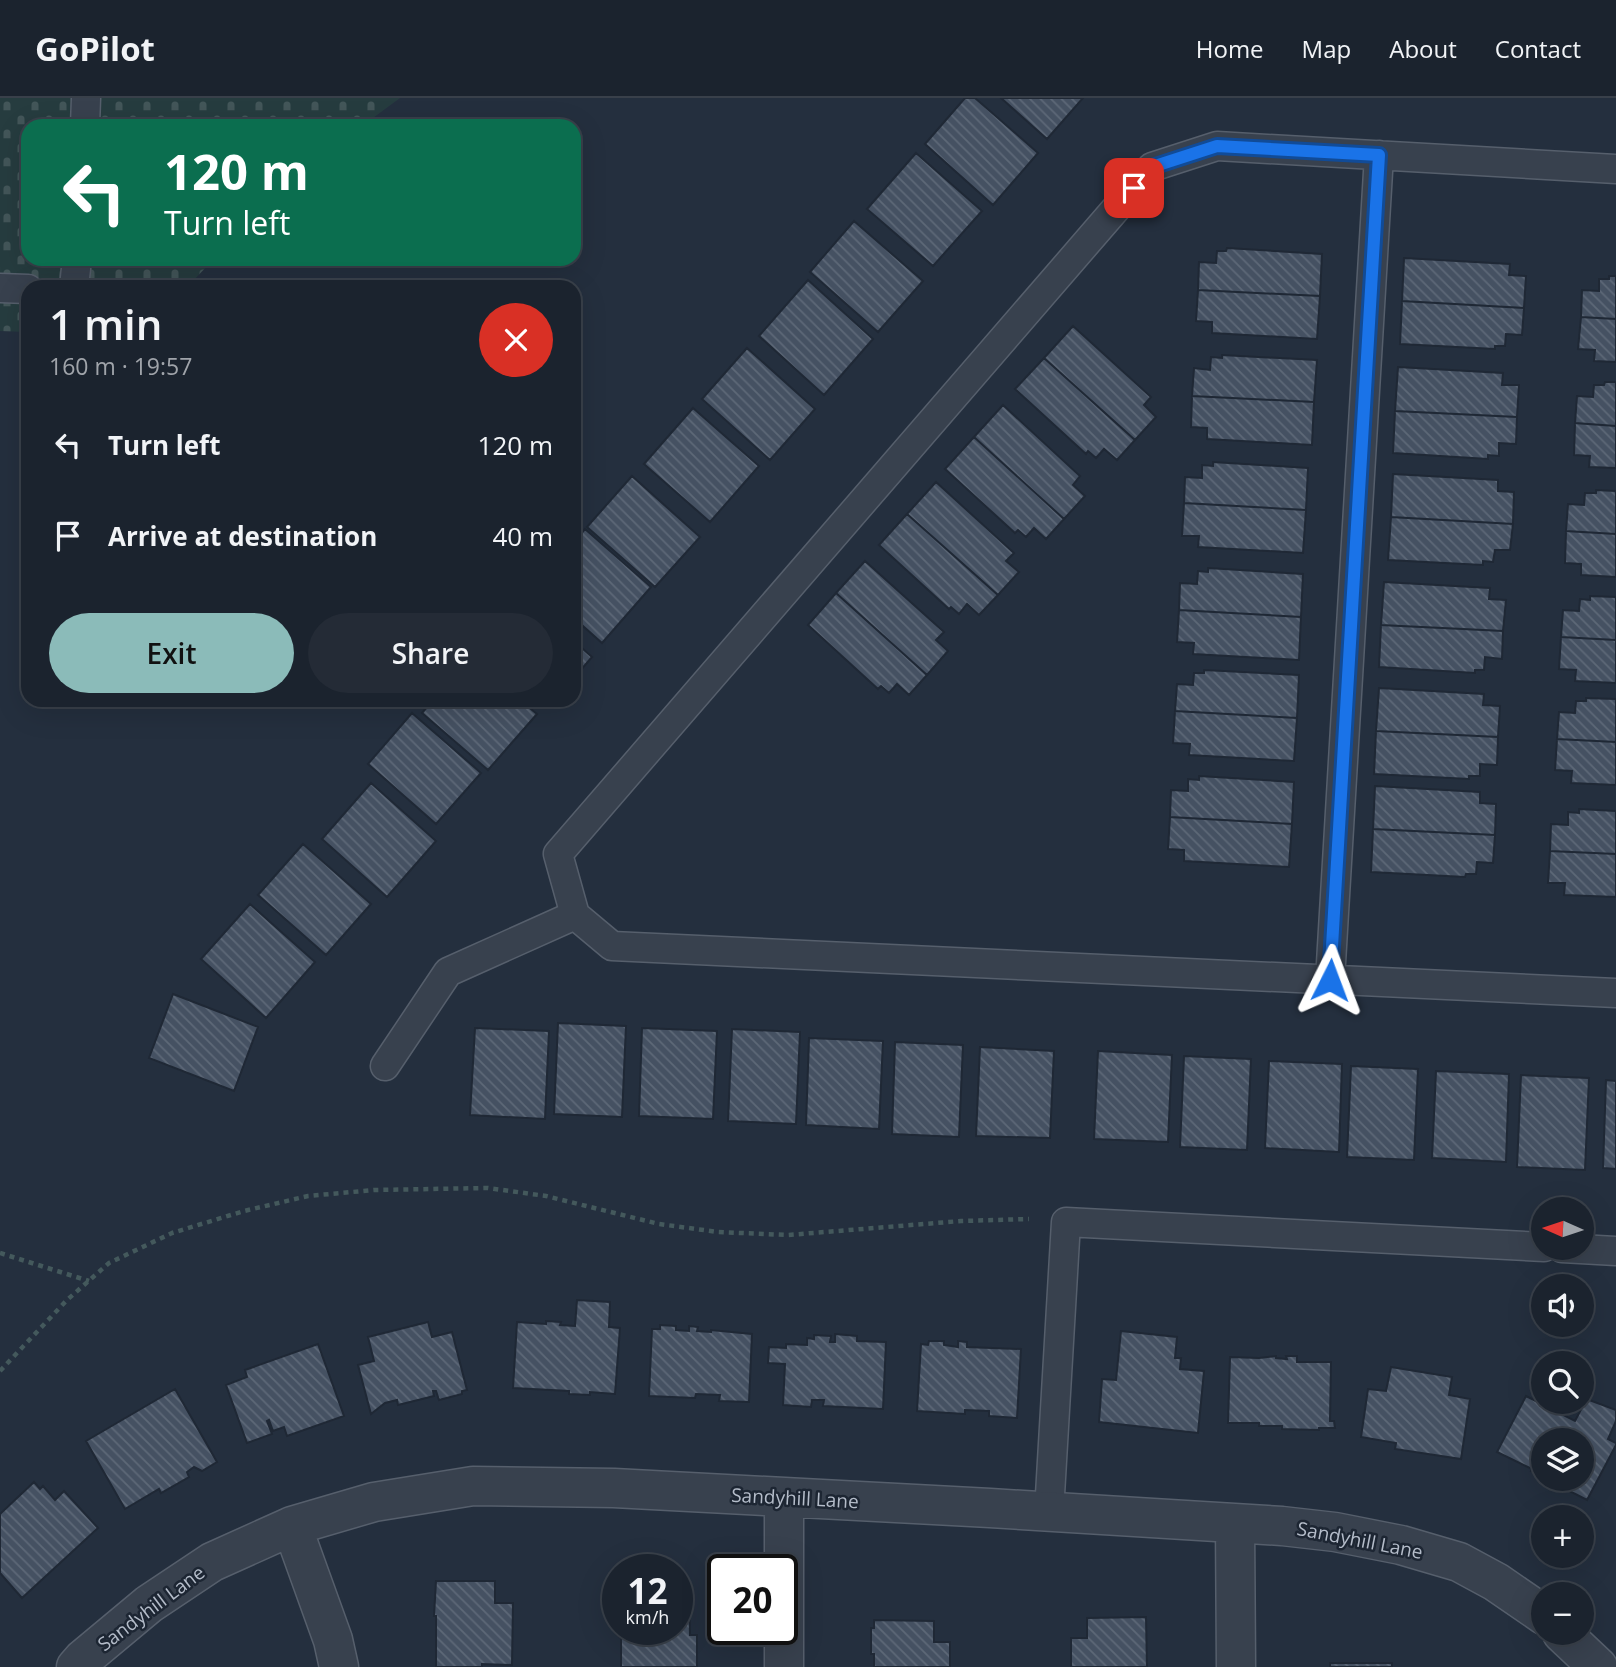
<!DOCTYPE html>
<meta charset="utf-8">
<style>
:root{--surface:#1b232e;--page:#242b36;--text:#f1f3f6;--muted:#a0a4aa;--line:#39404a;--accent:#8bbbb9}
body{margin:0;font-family:"Open Sans",sans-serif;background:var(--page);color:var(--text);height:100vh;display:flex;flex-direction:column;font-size:26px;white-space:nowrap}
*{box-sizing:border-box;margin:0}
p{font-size:23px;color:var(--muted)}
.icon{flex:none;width:38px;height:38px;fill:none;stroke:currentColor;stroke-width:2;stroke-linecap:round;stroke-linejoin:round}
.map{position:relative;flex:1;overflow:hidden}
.panel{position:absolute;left:21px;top:182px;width:560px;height:427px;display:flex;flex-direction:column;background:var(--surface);border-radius:21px;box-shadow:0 7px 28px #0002,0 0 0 2px var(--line)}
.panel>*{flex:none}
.top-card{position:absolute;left:21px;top:21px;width:560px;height:147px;border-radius:21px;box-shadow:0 7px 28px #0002,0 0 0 2px var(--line);background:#0b6e4f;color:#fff;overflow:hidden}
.needle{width:46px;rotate:273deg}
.fabs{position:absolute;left:1531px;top:1099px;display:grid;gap:14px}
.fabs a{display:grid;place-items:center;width:63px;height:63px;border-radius:50%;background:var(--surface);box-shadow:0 7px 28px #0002,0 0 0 2px var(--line);font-size:35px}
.speed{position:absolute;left:602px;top:1456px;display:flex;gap:14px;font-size:35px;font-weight:700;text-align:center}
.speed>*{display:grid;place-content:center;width:91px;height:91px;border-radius:50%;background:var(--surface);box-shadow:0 7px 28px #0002,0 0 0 2px var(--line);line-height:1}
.speed small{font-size:18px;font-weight:400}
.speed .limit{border:4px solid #111;border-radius:10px;background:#fff;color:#111}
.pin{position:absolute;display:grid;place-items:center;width:60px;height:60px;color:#fff;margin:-30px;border-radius:14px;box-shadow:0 4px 10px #0006}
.me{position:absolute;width:77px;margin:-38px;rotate:3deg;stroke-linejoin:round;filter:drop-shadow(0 0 5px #0008)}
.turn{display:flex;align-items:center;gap:24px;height:147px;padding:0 28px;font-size:32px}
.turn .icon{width:91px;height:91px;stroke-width:2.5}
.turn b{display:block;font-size:49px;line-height:60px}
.round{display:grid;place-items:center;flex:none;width:74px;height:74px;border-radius:37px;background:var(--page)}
.headline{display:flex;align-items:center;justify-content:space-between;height:119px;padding:0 28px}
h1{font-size:42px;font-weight:600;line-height:52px}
.primary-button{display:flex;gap:14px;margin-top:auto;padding:14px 28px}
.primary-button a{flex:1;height:80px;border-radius:42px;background:var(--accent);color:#111;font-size:28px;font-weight:600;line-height:80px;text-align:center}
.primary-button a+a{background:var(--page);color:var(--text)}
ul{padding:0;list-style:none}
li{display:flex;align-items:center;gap:21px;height:91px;padding:0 28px}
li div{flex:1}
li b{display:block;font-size:26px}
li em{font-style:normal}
header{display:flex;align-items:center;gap:42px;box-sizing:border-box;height:98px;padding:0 35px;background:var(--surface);border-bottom:2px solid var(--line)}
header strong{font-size:33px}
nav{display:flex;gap:38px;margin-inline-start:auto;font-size:24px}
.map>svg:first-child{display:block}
.cemetery{fill:url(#cemetery-stones)}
.building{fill:url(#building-back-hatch);stroke:#1f2835;stroke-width:2}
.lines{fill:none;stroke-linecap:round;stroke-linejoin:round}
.service-casing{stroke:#565f6c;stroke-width:31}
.minor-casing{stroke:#565f6c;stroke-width:41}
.path{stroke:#44595c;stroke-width:4.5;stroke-dasharray:5 5;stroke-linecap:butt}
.service{stroke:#38414e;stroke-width:28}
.minor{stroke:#38414e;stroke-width:38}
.route-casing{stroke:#114b97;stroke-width:18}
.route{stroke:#1a73e8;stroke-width:12}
.labels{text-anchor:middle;stroke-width:5;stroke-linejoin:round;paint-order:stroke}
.street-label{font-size:19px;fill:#b4bcc9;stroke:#1d2633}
</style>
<header>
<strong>GoPilot</strong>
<nav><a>Home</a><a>Map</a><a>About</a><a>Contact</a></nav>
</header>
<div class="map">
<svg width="1616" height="1569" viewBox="0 0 1616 1569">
<defs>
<pattern id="cemetery-stones" width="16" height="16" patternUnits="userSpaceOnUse" patternTransform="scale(1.75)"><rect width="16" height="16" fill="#263c3f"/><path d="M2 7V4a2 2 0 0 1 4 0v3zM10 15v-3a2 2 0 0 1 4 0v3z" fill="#435659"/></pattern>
<pattern id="building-back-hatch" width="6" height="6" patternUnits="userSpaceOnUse" patternTransform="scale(1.75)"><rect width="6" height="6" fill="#455162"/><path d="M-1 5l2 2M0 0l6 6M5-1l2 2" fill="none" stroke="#5d6877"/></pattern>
</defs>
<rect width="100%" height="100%" fill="#242f3e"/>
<path class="cemetery" d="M 0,0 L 400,0 L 362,28 L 28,28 L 28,161 L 214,161 L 187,189 L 28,189 L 28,234 L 0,233 Z"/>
<path class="building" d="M 965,0 L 975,0 L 1038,55 L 993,107 L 925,46 Z
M 1001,0 L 1083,0 L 1047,41 Z
M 916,55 L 982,113 L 933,168 L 867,111 Z
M 854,123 L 923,183 L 878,234 L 810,174 Z
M 1227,150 L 1322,156 L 1320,198 L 1198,192 L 1199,164 L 1216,165 L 1217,153 L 1226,153 Z
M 1404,160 L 1510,166 L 1509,177 L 1526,178 L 1524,210 L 1402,203 Z
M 1609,178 L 1616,178 L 1616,221 L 1581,219 L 1582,192 L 1599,193 L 1599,181 L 1609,181 Z
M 808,182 L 873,241 L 824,297 L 759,238 Z
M 1198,192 L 1320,198 L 1317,241 L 1212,235 L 1212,224 L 1196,223 Z
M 1402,203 L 1524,210 L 1522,237 L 1506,236 L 1505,248 L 1495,248 L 1495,251 L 1400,246 Z
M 1581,219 L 1616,221 L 1616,264 L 1594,263 L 1595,252 L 1578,251 Z
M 1073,228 L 1151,299 L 1144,307 L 1156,319 L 1135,342 L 1044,260 Z
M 747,250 L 815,311 L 770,362 L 702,301 Z
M 1222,257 L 1317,262 L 1314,304 L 1192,298 L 1194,270 L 1210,272 L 1211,259 L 1222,260 Z
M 1044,260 L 1135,342 L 1117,362 L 1104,351 L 1096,360 L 1088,353 L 1086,356 L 1015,291 Z
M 1398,269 L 1503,275 L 1502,287 L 1519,287 L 1517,319 L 1395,313 Z
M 1605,284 L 1616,284 L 1616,328 L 1575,325 L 1577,298 L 1593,299 L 1594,287 L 1604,287 Z
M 1192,298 L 1314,304 L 1312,347 L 1207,341 L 1207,330 L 1191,329 Z
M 1003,307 L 1080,378 L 1073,387 L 1085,398 L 1064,421 L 974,339 Z
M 693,310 L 759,368 L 710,424 L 644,366 Z
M 1395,313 L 1517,319 L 1516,346 L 1499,345 L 1499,358 L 1488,357 L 1488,361 L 1393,355 Z
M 1575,325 L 1616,328 L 1616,370 L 1589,369 L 1590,358 L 1574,357 Z
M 974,339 L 1064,421 L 1046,441 L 1034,430 L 1026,439 L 1018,432 L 1015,435 L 945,371 Z
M 1213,364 L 1308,370 L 1306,412 L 1184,405 L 1185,379 L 1202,380 L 1202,367 L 1213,368 Z
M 1393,376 L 1498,382 L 1498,393 L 1514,394 L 1513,426 L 1391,419 Z
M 632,378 L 700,439 L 655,489 L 587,429 Z
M 936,384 L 1014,455 L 1006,463 L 1019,474 L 998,497 L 907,416 Z
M 1596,392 L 1616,393 L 1616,436 L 1566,433 L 1568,406 L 1584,407 L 1585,395 L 1596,395 Z
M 1184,405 L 1306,412 L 1303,455 L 1198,449 L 1199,438 L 1182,438 Z
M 907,416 L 998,497 L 979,517 L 967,506 L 959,516 L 951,509 L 949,511 L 879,447 Z
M 1391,419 L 1513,426 L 1510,452 L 1495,452 L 1493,464 L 1483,463 L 1483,467 L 1388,462 Z
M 585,431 L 651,489 L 602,545 L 574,520 L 574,444 Z
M 1566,433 L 1616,436 L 1616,479 L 1581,477 L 1581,466 L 1565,465 Z
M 865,463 L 944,534 L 936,542 L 948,553 L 927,577 L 836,495 Z
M 1208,470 L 1303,476 L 1301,519 L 1179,512 L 1180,485 L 1197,486 L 1198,473 L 1208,474 Z
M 1384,484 L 1490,490 L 1489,501 L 1506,502 L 1503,533 L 1381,527 Z
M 836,495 L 927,577 L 909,597 L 897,586 L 889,595 L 881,588 L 878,591 L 808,527 Z
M 1590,498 L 1616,499 L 1616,542 L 1561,539 L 1563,512 L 1579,513 L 1580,501 L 1590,502 Z
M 1179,512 L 1301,519 L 1299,562 L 1193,556 L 1194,545 L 1177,544 Z
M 1381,527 L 1503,533 L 1502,561 L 1485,559 L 1484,572 L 1475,572 L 1475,575 L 1379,569 Z
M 1561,539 L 1616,542 L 1616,585 L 1575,583 L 1576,572 L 1559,571 Z
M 574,543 L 592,559 L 574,580 Z
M 1204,572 L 1299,577 L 1297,620 L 1175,613 L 1177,586 L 1193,587 L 1194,575 L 1204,575 Z
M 1379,590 L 1484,596 L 1483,607 L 1500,608 L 1498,639 L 1376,633 Z
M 1586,600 L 1616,601 L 1616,644 L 1557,641 L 1559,614 L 1575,615 L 1576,603 L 1586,603 Z
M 433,602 L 520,602 L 537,616 L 488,672 L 422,615 Z
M 1175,613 L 1297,620 L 1294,663 L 1189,657 L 1190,646 L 1173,645 Z
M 412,615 L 481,675 L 436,726 L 368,666 Z
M 1376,633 L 1498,639 L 1497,667 L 1480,666 L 1480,678 L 1469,678 L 1469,681 L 1374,676 Z
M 1557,641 L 1616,644 L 1616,687 L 1571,685 L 1572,673 L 1555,672 Z
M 1199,678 L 1294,684 L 1292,726 L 1170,719 L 1171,692 L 1188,693 L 1188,681 L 1199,682 Z
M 371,685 L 436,743 L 387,799 L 322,741 Z
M 1375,688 L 1480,694 L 1480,705 L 1496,706 L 1495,737 L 1373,731 Z
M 1579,711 L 1616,713 L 1616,756 L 1550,753 L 1551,726 L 1568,727 L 1568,714 L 1579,715 Z
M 1170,719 L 1292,726 L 1289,769 L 1184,763 L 1184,752 L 1168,751 Z
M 1373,731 L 1495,737 L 1493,765 L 1477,764 L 1476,776 L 1466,776 L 1465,779 L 1371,774 Z
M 303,746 L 371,806 L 326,857 L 258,797 Z
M 1550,753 L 1616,756 L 1616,799 L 1564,797 L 1565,785 L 1548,785 Z
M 250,806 L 315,864 L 266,920 L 201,861 Z
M 173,896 L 258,929 L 234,993 L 149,960 Z
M 558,925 L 626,928 L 622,1019 L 554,1016 Z
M 475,930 L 549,933 L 545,1021 L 470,1017 Z
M 642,930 L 717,933 L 713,1021 L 639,1018 Z
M 732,931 L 800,934 L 796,1026 L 728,1023 Z
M 809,940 L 883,943 L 879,1031 L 806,1027 Z
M 895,944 L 963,947 L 959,1039 L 892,1036 Z
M 980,949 L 1054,953 L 1050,1040 L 976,1038 Z
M 1098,953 L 1172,957 L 1168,1044 L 1094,1041 Z
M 1184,958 L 1251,961 L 1247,1052 L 1180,1049 Z
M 1269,963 L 1342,966 L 1339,1054 L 1265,1050 Z
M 1351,968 L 1418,971 L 1414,1062 L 1347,1059 Z
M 1436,973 L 1509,976 L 1506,1064 L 1432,1060 Z
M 1521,977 L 1589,980 L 1585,1072 L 1517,1069 Z
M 1606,982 L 1616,983 L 1616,1071 L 1603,1070 Z
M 577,1202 L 610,1204 L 609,1229 L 620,1230 L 615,1296 L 590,1294 L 590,1297 L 569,1296 L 569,1293 L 513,1290 L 517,1224 L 546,1226 L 546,1223 L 561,1224 L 560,1227 L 575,1228 Z
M 428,1224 L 432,1239 L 452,1234 L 467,1292 L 462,1293 L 462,1296 L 439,1302 L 436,1293 L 433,1293 L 434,1298 L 398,1307 L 397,1302 L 385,1305 L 371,1316 L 358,1267 L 374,1263 L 368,1239 Z
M 660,1227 L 676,1228 L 676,1232 L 689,1233 L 689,1228 L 698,1229 L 697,1233 L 711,1234 L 711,1232 L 752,1236 L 749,1304 L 719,1303 L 720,1297 L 696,1296 L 695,1300 L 649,1298 L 652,1231 L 660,1231 Z
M 1121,1233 L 1177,1239 L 1175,1260 L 1181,1260 L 1180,1271 L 1204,1273 L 1198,1335 L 1099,1324 L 1102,1281 L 1116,1282 Z
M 835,1236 L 857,1238 L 857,1243 L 886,1244 L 883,1311 L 823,1308 L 824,1302 L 812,1302 L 811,1309 L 783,1307 L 785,1266 L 768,1265 L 769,1249 L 786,1250 L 786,1246 L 807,1247 L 807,1240 L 814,1241 L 814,1237 L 831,1238 L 830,1244 L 835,1244 Z
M 929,1243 L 944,1243 L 944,1247 L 958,1249 L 958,1243 L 967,1244 L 967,1249 L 1021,1251 L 1017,1320 L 989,1318 L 989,1313 L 965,1312 L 965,1316 L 917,1313 L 921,1246 L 928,1247 Z
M 318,1246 L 344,1318 L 287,1338 L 284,1329 L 273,1333 L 269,1322 L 267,1323 L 272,1336 L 247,1345 L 226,1287 L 247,1279 L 245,1272 Z
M 1276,1258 L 1276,1260 L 1287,1261 L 1286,1258 L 1297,1258 L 1297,1264 L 1331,1264 L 1330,1323 L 1334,1323 L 1335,1330 L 1319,1330 L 1319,1332 L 1282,1331 L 1282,1328 L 1259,1328 L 1259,1325 L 1228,1325 L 1230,1259 L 1259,1260 Z
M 1391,1269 L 1452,1279 L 1449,1297 L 1470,1301 L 1461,1361 L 1395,1351 L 1396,1345 L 1361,1339 L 1368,1291 L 1386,1293 Z
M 175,1291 L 217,1364 L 202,1373 L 194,1369 L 187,1374 L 189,1379 L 161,1395 L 159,1391 L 125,1411 L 86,1343 Z
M 1526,1298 L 1575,1323 L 1585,1304 L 1583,1303 L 1584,1300 L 1616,1312 L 1616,1323 L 1608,1341 L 1616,1345 L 1616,1347 L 1587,1402 L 1546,1381 L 1582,1381 L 1582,1342 L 1544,1342 L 1544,1379 L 1531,1373 L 1532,1371 L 1497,1354 Z
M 34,1384 L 40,1391 L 43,1388 L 55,1402 L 64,1393 L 98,1430 L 22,1500 L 0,1475 L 0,1416 Z
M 436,1483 L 495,1483 L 495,1505 L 513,1505 L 512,1567 L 482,1566 L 482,1569 L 436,1569 L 436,1518 L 434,1518 Z
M 689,1492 L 690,1537 L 697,1537 L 697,1569 L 621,1569 L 621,1531 L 677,1531 L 677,1493 Z
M 1146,1519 L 1147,1569 L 1071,1569 L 1071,1540 L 1087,1540 L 1087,1520 Z
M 874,1522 L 934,1523 L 934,1544 L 950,1544 L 950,1569 L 874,1569 L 874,1556 L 871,1556 L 871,1530 L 874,1530 Z
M 1330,1565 L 1392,1565 L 1392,1569 L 1330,1569 Z"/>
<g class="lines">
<defs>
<path id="service" d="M 85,28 L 86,0
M 1616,71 L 1217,48 L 1152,69 L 558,756 L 575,817 L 612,848 L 1616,895
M 74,189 L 77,161
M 0,190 L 28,191
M 1330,882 L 1379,57
M 385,968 L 448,874 L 575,817
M 1562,1150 L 1616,1153
M 1049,1414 L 1066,1124 L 1544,1149"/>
<path id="minor" d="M 784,1399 L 784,1569
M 1235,1425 L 1236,1569
M 292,1428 L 333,1542 L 339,1569
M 1562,1535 L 1598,1569
M 76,1569 L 83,1561 L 149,1506 L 212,1464 L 292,1428 L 374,1404 L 473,1388 L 614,1390 L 990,1410 L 1282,1428 L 1335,1434 L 1401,1447 L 1459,1464 L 1496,1484 L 1544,1517"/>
</defs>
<use href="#service" class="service-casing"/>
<use href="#minor" class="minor-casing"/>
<path class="path" d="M 0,1155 L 89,1183
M 0,1273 L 67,1202 L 109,1165 L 172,1135 L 244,1113 L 308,1098 L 374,1092 L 488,1090 L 546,1098 L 659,1126 L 718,1134 L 788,1137 L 961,1123 L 1029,1121"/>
<use href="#service" class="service"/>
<use href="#minor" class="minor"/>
</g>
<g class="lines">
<defs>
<path id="route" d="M 1134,90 L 1152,69 L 1217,48 L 1379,57 L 1330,882"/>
</defs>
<use href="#route" class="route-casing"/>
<use href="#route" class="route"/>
</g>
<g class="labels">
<g class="street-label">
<text transform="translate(795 1400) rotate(3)" y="7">Sandyhill Lane</text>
<text transform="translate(1360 1442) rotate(11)" y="7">Sandyhill Lane</text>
<text transform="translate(151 1510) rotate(-37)" y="7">Sandyhill Lane</text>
</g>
</g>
</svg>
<div class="fabs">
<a><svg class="needle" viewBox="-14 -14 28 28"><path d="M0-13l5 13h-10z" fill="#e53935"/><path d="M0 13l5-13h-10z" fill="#a0a4aa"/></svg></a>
<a><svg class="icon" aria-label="sound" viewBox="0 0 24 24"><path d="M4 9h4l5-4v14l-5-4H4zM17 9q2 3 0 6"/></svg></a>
<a><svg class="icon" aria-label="search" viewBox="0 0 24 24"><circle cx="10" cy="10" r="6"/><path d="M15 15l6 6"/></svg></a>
<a><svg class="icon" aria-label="layers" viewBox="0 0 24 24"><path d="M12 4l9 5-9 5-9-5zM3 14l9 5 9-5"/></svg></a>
<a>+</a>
<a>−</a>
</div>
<div class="speed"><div>12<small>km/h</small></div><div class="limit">20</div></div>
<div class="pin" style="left:1134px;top:90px;background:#d93025"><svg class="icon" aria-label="arrive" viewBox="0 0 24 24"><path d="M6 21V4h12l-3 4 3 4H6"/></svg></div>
<svg class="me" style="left:1330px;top:882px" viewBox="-20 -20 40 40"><path d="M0-17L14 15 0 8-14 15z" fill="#1a73e8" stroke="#fff" stroke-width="4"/></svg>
<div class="top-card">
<div class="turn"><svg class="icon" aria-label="left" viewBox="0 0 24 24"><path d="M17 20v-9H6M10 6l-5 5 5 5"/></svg><div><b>120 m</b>Turn left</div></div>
</div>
<section class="panel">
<div class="headline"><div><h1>1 min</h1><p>160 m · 19:57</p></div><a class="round" style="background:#d93025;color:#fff"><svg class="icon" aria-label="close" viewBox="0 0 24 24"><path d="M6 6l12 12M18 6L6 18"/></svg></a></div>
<ul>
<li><svg class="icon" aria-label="left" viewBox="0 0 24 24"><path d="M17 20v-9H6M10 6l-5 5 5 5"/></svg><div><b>Turn left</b></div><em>120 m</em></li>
<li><svg class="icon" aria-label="arrive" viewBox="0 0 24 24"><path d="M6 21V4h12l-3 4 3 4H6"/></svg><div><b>Arrive at destination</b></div><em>40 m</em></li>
</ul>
<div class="primary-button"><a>Exit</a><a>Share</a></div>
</section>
</div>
